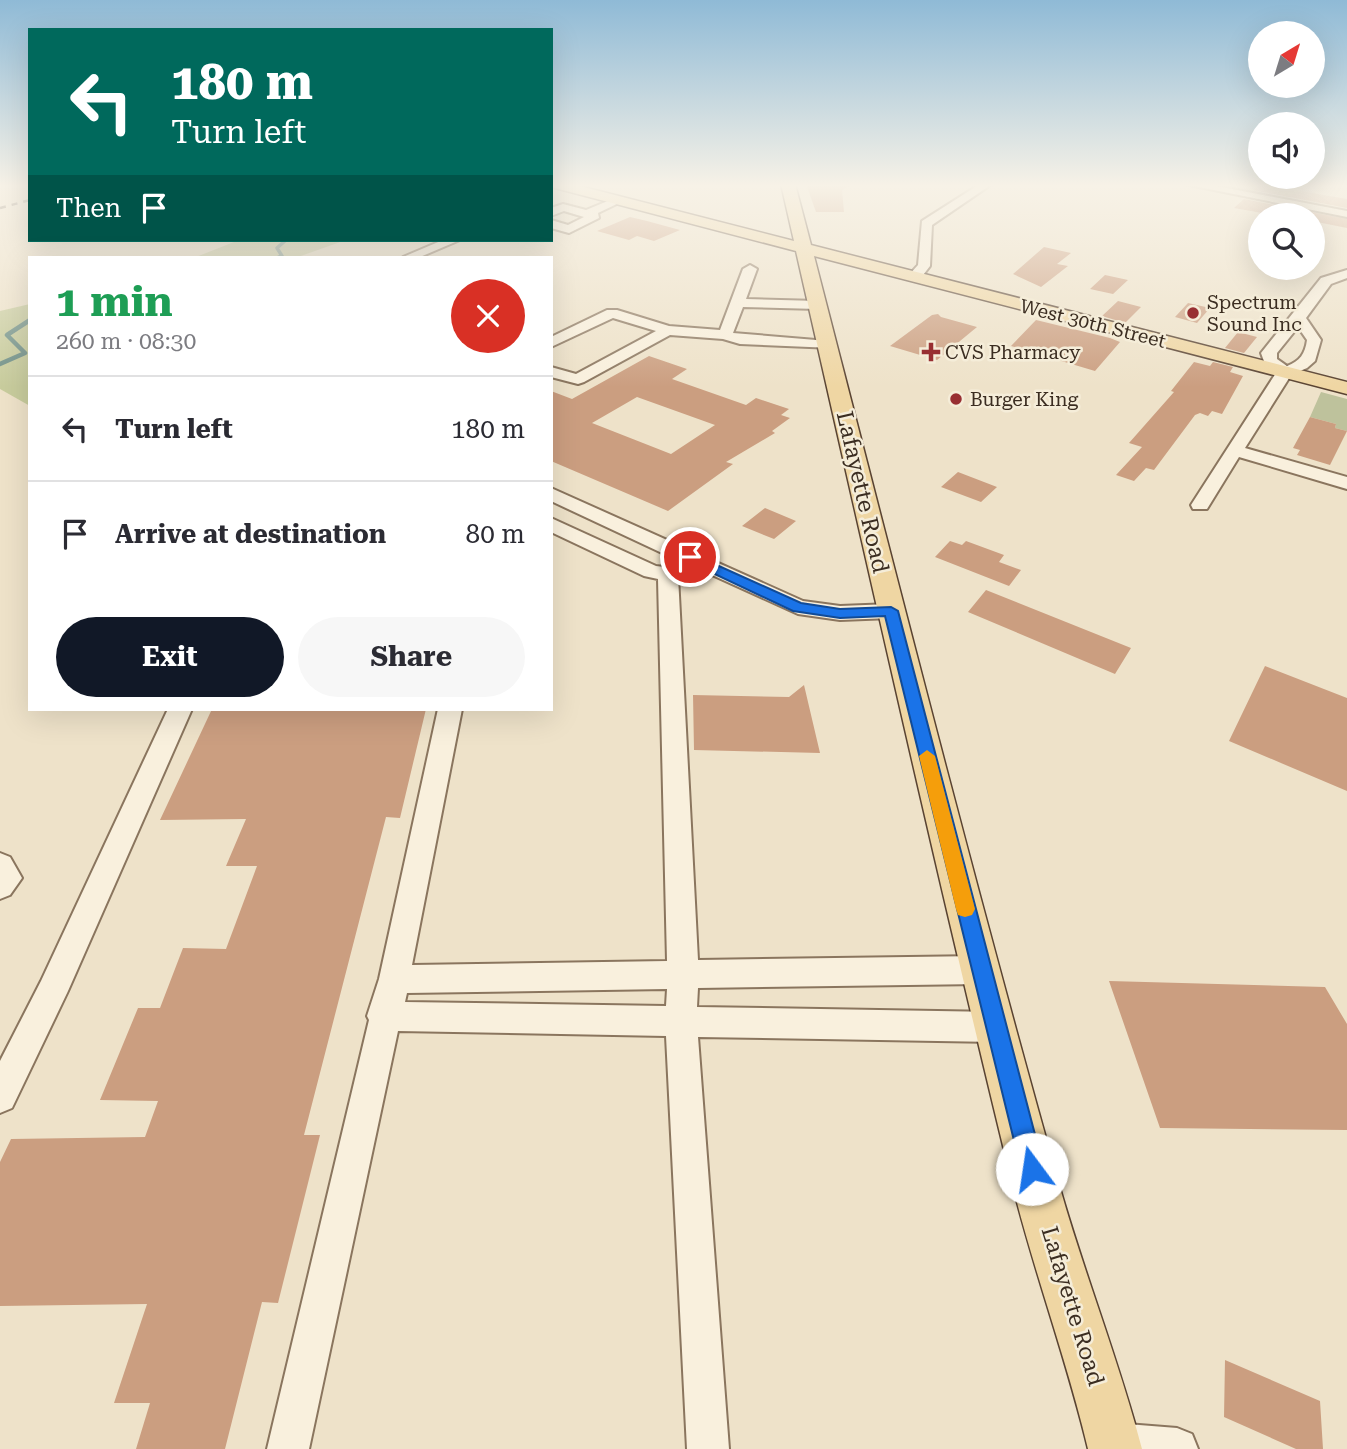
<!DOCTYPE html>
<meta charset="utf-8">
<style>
:root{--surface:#fff;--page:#f7f7f7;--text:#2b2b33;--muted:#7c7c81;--line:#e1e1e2;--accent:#111827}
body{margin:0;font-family:"Roboto Serif",serif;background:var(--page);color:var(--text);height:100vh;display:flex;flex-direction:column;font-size:26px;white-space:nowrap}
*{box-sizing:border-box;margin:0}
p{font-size:23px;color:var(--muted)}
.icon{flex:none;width:38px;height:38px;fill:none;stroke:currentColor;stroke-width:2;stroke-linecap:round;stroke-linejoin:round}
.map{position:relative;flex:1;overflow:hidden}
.panel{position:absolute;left:28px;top:256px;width:525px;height:455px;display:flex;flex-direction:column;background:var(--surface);border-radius:0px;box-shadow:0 7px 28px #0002}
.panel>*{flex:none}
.hud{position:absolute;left:28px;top:28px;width:525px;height:214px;border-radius:0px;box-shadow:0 7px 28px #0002;background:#00695c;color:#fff;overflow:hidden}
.needle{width:46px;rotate:38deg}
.fabs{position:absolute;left:1248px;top:21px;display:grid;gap:14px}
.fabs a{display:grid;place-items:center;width:77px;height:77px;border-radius:50%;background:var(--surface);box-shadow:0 7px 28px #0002;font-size:35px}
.pin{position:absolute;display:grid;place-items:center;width:60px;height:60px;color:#fff;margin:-30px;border:4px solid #fff;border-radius:50%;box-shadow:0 2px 7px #0007}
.me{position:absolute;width:77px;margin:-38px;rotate:346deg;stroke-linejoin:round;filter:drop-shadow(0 0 5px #0008)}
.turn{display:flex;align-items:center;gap:24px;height:147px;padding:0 28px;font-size:32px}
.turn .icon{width:91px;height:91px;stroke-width:2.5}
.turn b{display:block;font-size:49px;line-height:60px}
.then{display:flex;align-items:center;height:66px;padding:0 28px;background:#0003;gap:14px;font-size:26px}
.round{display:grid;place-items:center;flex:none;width:74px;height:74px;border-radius:37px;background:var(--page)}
.summary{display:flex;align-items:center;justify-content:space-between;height:119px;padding:0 28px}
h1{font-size:42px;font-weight:700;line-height:52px;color:#1e9e55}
.cta{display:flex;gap:14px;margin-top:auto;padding:14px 28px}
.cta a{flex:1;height:80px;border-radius:42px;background:var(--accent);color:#fff;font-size:28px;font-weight:700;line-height:80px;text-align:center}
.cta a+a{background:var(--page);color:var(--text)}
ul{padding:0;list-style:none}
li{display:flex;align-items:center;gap:21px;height:105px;padding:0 28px;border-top:2px solid var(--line)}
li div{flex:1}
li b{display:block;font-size:26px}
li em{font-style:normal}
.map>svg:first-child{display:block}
.green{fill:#c8cc9d}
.cemetery{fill:#bec29c}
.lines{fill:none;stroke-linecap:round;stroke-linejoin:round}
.stream-far1{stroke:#709188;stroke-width:3.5}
.stream{stroke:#709188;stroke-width:4.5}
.building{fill:#cb9e80;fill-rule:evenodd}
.minor-casing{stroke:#8a755e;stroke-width:4}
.major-casing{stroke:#594332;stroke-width:3}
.minor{fill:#f9f0dd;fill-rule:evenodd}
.major{fill:#efd6a3;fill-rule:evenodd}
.rail{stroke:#3b2d21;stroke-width:2.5;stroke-dasharray:6 6;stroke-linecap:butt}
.route{fill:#1a73e8;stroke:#114b97;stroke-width:2}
.slow{fill:#f59e0b}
.poi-dot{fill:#982f32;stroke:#f5edd9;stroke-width:2.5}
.labels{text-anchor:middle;stroke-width:5;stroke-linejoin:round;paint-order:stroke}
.far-poi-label{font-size:19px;fill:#3b2d21;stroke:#f5edd9;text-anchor:start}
.far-street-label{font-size:19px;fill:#3b2d21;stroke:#f5edd9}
.street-label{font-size:23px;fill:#3b2d21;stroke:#f5edd9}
</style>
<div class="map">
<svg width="1347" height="1449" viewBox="0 0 1347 1449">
<rect width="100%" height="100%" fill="#eee2c9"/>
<path class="green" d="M 239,240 L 346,240 L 298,257 L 196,257 Z
M 30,304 L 30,406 L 0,389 L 0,311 Z"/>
<path class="cemetery" d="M 1321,392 L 1347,399 L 1347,431 L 1335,428 L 1336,424 L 1310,417 Z"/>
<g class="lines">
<path class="stream-far1" d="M 279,257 L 282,256 L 277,248 L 286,240"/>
<path class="stream" d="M 0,364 L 25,353 L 7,335 L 30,320"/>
</g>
<path class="building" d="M 806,184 L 854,184 L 842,190 L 844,212 L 816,212 Z
M 1260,184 L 1347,199 L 1347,208 L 1253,190 Z
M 1244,199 L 1347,219 L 1347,228 L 1312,221 L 1312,215 L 1273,215 L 1234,208 Z
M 630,217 L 647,221 L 680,230 L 654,241 L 637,236 L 629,240 L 597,231 Z
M 1044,247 L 1071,253 L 1057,264 L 1068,266 L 1041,287 L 1013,274 Z
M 1105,275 L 1128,280 L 1113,294 L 1090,289 Z
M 1118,301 L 1141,307 L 1125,323 L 1102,316 Z
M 1188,303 L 1210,308 L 1197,323 L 1175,317 Z
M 938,314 L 941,317 L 977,327 L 937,360 L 890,346 L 932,315 Z
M 1036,320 L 1110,338 L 1120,342 L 1095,371 L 1011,346 Z
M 1238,332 L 1257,337 L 1244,353 L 1225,348 Z
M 649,356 L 687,369 L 672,379 L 746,405 L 756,398 L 789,409 L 781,415 L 790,418 L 772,431 L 775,433 L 726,462 L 733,464 L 668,511 L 551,461 L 551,391 L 572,399 ZM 637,397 L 715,425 L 671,454 L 592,423 Z
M 1194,362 L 1210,366 L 1213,362 L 1233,367 L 1230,372 L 1243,376 L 1222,414 L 1212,411 L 1208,416 L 1200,413 L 1195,415 L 1154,470 L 1146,468 L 1134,481 L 1116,475 L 1142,447 L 1129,443 L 1174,392 L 1171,391 Z
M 1310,417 L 1336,424 L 1335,428 L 1347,431 L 1330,465 L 1297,455 L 1300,450 L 1293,448 Z
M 958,472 L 997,487 L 981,502 L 941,487 Z
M 765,508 L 796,521 L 774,539 L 742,526 Z
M 950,541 L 962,545 L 966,541 L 1004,555 L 999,562 L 1021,570 L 1009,586 L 935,557 Z
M 986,590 L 1131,648 L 1115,674 L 968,612 Z
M 1265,666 L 1347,698 L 1347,791 L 1229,741 Z
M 804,685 L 820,753 L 694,750 L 693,695 L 789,697 Z
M 212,709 L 426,709 L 400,818 L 386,817 L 304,1135 L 320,1135 L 278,1303 L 262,1302 L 225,1449 L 136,1449 L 150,1403 L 114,1403 L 147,1304 L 0,1306 L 0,1162 L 11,1139 L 145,1137 L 158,1101 L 100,1100 L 138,1008 L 160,1008 L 183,948 L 226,949 L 257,866 L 226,866 L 246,819 L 160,820 Z
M 1109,981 L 1325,987 L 1347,1024 L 1347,1130 L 1160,1128 Z
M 1225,1360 L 1320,1401 L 1323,1449 L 1296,1449 L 1224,1417 Z"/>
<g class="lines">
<defs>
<path id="minor" d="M 980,184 L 992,184 L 932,225 L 930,266 L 920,279 L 910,279 L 908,276 L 918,265 L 922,221 Z
M 1184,184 L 1206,184 L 1347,211 L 1347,217 Z
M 615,198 L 625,200 L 598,213 L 599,218 L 569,233 L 551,228 L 551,220 L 568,225 L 584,217 L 564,211 L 551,216 L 551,208 L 563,204 L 586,210 Z
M 443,240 L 460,240 L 420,257 L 403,257 Z
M 750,265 L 757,269 L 746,299 L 818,301 L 825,305 L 818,309 L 743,307 L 733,333 L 828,341 L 835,345 L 833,348 L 740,344 L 723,339 L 670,335 L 584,382 L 578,384 L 551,377 L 551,367 L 576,374 L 656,331 L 613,318 L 551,347 L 551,337 L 607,310 L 617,310 L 669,326 L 720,330 L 743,269 Z
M 1347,270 L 1347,278 L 1331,284 L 1306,318 L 1321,340 L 1315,361 L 1307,368 L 1291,375 L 1245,448 L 1347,477 L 1347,489 L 1239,457 L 1207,509 L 1193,509 L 1191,505 L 1276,373 L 1265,364 L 1261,353 L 1321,278 ZM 1298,327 L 1307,340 C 1305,354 1300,361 1287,366 L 1277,359 L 1277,353 Z
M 551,488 L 803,601 L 840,606 L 891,604 L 899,606 L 902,611 L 899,616 L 891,618 L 840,620 L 798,614 L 690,565 L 678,576 L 698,960 L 981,956 L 992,960 L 996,970 L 992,980 L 981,984 L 698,988 L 697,1007 L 996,1012 L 1007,1016 L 1012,1027 L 1007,1038 L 996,1042 L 698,1037 L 729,1449 L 687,1449 L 666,1036 L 398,1031 L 309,1449 L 267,1449 L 369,1020 L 367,1016 L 379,979 L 438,709 L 462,709 L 412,965 L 667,961 L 658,579 L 644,576 L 551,532 L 551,518 L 656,566 L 664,567 L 677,560 L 551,501 ZM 667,989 L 666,1006 L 405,1002 L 407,993 Z
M 168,709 L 192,709 L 68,991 L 12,1108 L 0,1113 L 0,1061 L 41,981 Z
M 0,853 L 10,857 L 22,878 L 10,895 L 0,899 Z
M 1114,1423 L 1177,1428 L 1192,1434 L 1198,1449 L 1095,1449 L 1093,1444 L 1099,1429 Z"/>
<path id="major" d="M 551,184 L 572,184 L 794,241 L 781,184 L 795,184 L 811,245 L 1347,382 L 1347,394 L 814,256 C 894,567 973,879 1060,1188 C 1085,1276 1119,1361 1142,1449 L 1088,1449 C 1067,1360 1035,1275 1013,1187 C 937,876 867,563 796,251 L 551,187 Z"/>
</defs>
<use href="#minor" class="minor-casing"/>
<use href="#major" class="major-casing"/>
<use href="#minor" class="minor"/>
<use href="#major" class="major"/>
<path class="rail" d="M 0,208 L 30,200"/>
</g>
<linearGradient id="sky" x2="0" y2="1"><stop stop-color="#8fbad6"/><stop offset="0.48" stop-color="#f7f2e7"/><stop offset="1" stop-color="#f7f2e7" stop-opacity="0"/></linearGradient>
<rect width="1347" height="387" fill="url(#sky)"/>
<path class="route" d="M 690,553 L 801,603 L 840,609 L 891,607 L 898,611 L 1044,1169 L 1040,1177 L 1032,1180 L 1024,1177 L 1021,1169 L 885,616 L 840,618 L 793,611 L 685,560 L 683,557 Z"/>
<path class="slow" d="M 927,750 L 935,756 L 975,909 L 972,915 L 965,917 L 958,915 L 956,909 L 919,756 Z"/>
<g class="poi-dot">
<circle cx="1193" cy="313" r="7"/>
<path d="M927.5 341.5h7v7h7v7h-7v7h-7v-7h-7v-7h7z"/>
<circle cx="956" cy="399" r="7"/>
</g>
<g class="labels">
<g class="far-poi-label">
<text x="1207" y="309">Spectrum<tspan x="1207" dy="22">Sound Inc</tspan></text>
<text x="945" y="359">CVS Pharmacy</text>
<text x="970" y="406">Burger King</text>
</g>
<g class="far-street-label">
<text transform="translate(1093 323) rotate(14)" y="7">West 30th Street</text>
</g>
<g class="street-label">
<text transform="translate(863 492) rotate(77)" y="8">Lafayette Road</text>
<text transform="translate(1073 1306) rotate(73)" y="8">Lafayette Road</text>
</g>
</g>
</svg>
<div class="fabs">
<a><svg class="needle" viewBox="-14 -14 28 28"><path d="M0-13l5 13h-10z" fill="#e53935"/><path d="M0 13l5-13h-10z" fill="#7c7c81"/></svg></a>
<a><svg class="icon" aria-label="sound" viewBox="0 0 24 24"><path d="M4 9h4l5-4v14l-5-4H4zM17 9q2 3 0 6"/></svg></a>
<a><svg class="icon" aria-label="search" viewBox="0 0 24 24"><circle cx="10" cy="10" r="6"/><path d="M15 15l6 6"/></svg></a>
</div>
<div class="pin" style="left:690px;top:557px;background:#d93025"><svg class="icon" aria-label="arrive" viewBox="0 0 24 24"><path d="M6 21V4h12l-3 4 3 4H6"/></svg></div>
<svg class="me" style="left:1032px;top:1169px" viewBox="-20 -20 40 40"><circle r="19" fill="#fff"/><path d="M0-13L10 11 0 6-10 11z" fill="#1a73e8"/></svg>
<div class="hud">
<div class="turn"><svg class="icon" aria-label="left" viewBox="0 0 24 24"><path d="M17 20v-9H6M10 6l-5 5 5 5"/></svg><div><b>180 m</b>Turn left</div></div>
<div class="then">Then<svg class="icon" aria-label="arrive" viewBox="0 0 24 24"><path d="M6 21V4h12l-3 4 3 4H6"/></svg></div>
</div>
<section class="panel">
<div class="summary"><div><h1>1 min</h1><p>260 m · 08:30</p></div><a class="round" style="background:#d93025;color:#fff"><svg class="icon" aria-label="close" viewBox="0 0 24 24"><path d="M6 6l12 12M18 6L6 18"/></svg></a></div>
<ul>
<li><svg class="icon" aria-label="left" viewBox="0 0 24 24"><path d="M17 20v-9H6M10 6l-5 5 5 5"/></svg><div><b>Turn left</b></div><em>180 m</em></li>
<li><svg class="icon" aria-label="arrive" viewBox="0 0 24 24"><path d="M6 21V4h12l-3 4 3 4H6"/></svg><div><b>Arrive at destination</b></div><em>80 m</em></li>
</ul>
<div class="cta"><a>Exit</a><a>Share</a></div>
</section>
</div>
